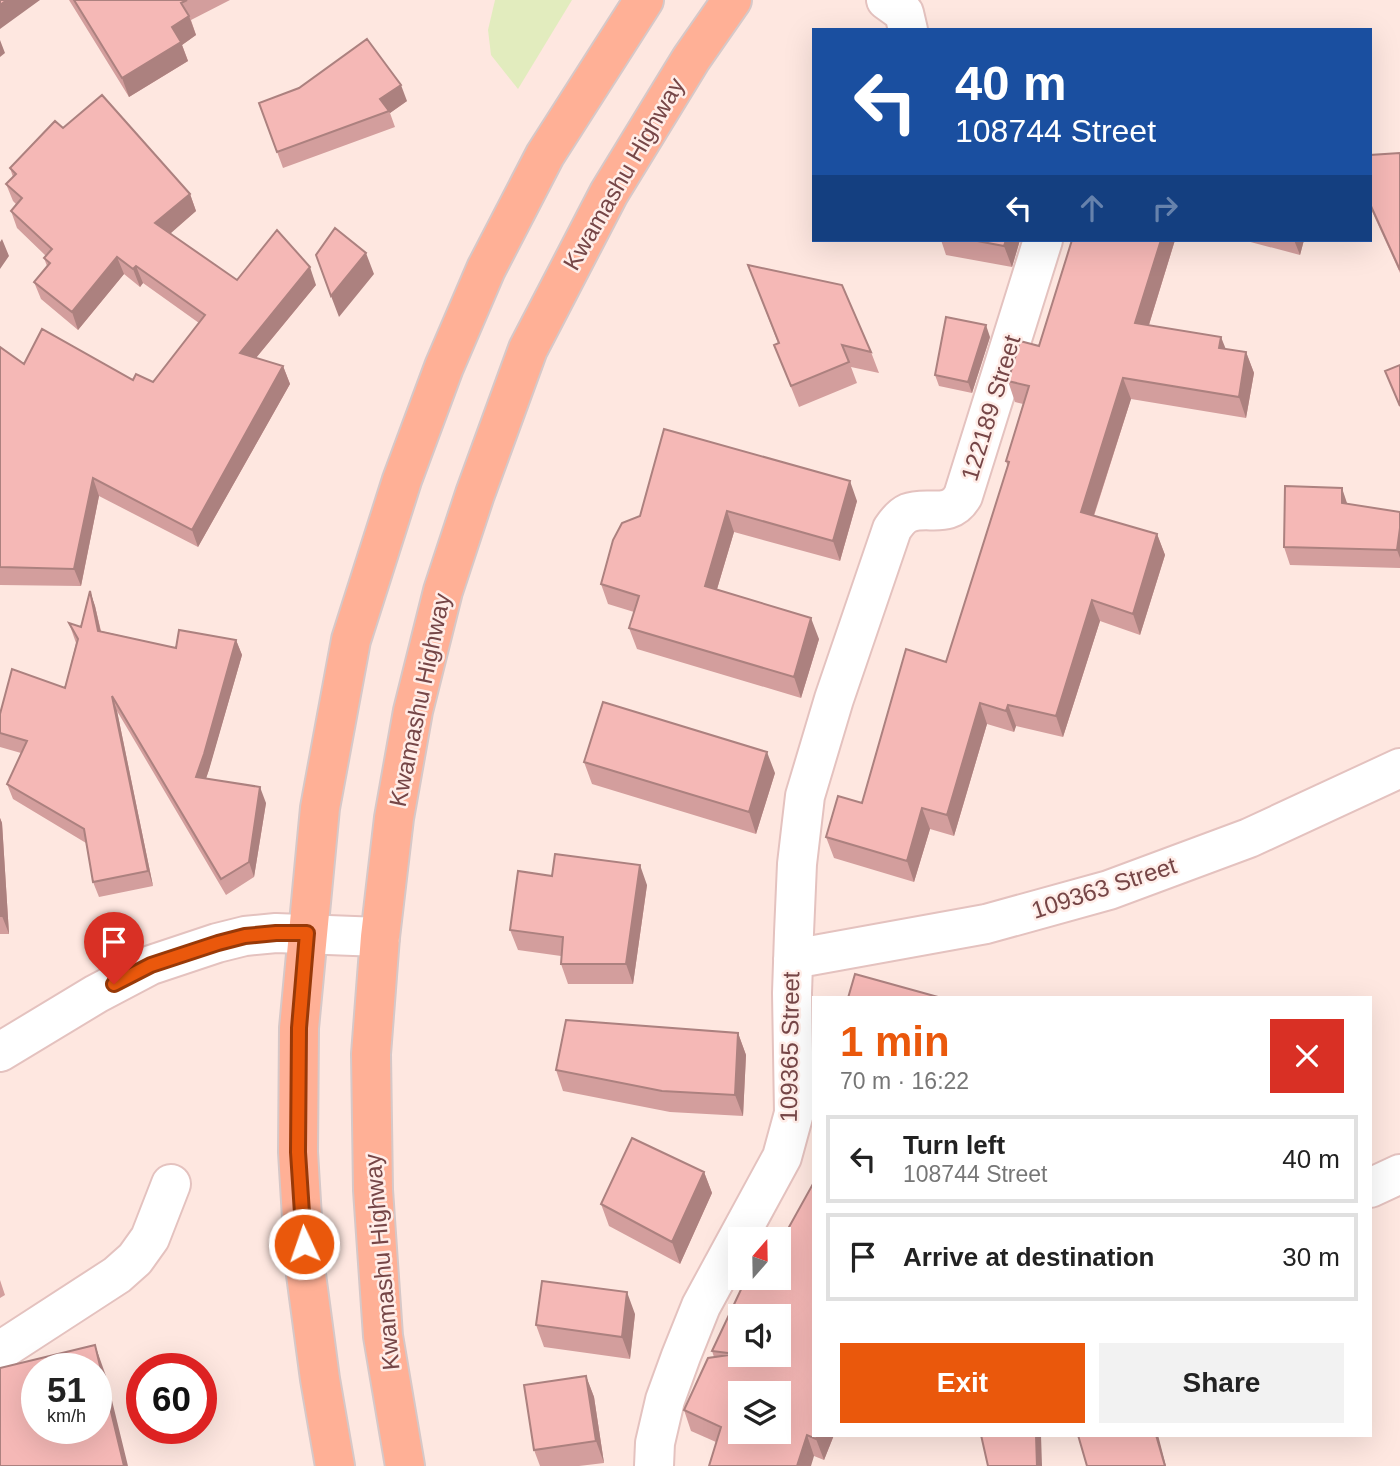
<!DOCTYPE html>
<meta charset="utf-8">
<style>
:root{--surface:#fff;--page:#f2f2f2;--text:#222;--muted:#767676;--line:#e0e0e0;--accent:#ea580c}
body{margin:0;font-family:Arial,sans-serif;background:var(--page);color:var(--text);height:100vh;display:flex;flex-direction:column;font-size:26px;white-space:nowrap}
*{box-sizing:border-box;margin:0}
p{font-size:23px;color:var(--muted)}
.icon{flex:none;width:38px;height:38px;fill:none;stroke:currentColor;stroke-width:2;stroke-linecap:round;stroke-linejoin:round}
.map{position:relative;flex:1;overflow:hidden}
.drawer{position:absolute;left:812px;top:996px;width:560px;height:441px;display:flex;flex-direction:column;background:var(--surface);border-radius:0px;box-shadow:0 7px 28px #0002}
.drawer>*{flex:none}
.top-card{position:absolute;left:812px;top:28px;width:560px;height:214px;border-radius:0px;box-shadow:0 7px 28px #0002;background:#1a4fa0;color:#fff;overflow:hidden}
.needle{width:46px;rotate:20deg}
.fabs{position:absolute;left:728px;top:1227px;display:grid;gap:14px}
.fabs a{display:grid;place-items:center;width:63px;height:63px;border-radius:0px;background:var(--surface);box-shadow:0 7px 28px #0002;font-size:35px}
.speed{position:absolute;left:21px;top:1353px;display:flex;gap:14px;font-size:35px;font-weight:700;text-align:center}
.speed>*{display:grid;place-content:center;width:91px;height:91px;border-radius:50%;background:var(--surface);box-shadow:0 7px 28px #0002;line-height:1}
.speed small{font-size:18px;font-weight:400}
.speed .limit{border:10px solid #d22;background:#fff;color:#111}
.pin{position:absolute;display:grid;place-items:center;width:60px;height:60px;color:#fff;margin:-72px -30px;border-radius:50% 50% 50% 0;rotate:-45deg;box-shadow:0 0 7px #0007}
.pin .icon{rotate:45deg}
.me{position:absolute;width:77px;margin:-38px;rotate:357deg;stroke-linejoin:round;filter:drop-shadow(0 0 5px #0008)}
.turn{display:flex;align-items:center;gap:24px;height:147px;padding:0 28px;font-size:32px}
.turn .icon{width:91px;height:91px;stroke-width:2.5}
.turn b{display:block;font-size:49px;line-height:60px}
.lanes{display:flex;align-items:center;height:66px;padding:0 28px;background:#0003;justify-content:center;gap:35px;direction:ltr}
.lanes .off{opacity:.35}
.round{display:grid;place-items:center;flex:none;width:74px;height:74px;border-radius:0px;background:var(--page)}
.head{display:flex;align-items:center;justify-content:space-between;height:119px;padding:0 28px}
h1{font-size:42px;font-weight:700;line-height:52px;color:var(--accent)}
.action{display:flex;gap:14px;margin-top:auto;padding:14px 28px}
.action a{flex:1;height:80px;border-radius:0px;background:var(--accent);color:#fff;font-size:28px;font-weight:700;line-height:80px;text-align:center}
.action a+a{background:var(--page);color:var(--text)}
ul{padding:0;list-style:none}
li{display:flex;align-items:center;gap:21px;height:88px;margin:0 14px 10px;padding:0 14px;border:4px solid var(--line);border-radius:0px}
li div{flex:1}
li b{display:block;font-size:26px}
li em{font-style:normal}
.map>svg:first-child{display:block}
.green{fill:#e2ecbe}
.lines{fill:none;stroke-linecap:round;stroke-linejoin:round}
.street-casing{stroke:#e4c2bf;stroke-width:42}
.primary-casing{stroke:#d6c8c8;stroke-width:42}
.street{stroke:#fff;stroke-width:38}
.primary{stroke:#ffb096;stroke-width:38}
.wall{fill:#d39e9d}
.shaded-wall{fill:#ac817f}
.building{fill:#f5b8b6;stroke:#ac817f;stroke-width:2;fill-rule:evenodd}
.route-casing{stroke:#983908;stroke-width:18}
.route{stroke:#ea580c;stroke-width:12}
.labels{text-anchor:middle;stroke-width:5;stroke-linejoin:round;paint-order:stroke}
.street-label{font-size:24px;fill:#764647;stroke:#ffede8}
</style>
<div class="map">
<svg width="1400" height="1466" viewBox="0 0 1400 1466">
<rect width="100%" height="100%" fill="#fee7e0"/>
<path class="green" d="M 495,0 L 572,0 L 518,89 L 491,55 L 488,30 Z"/>
<g class="lines">
<defs>
<path id="street" d="M 886,0 L 904,13 L 908,30
M 793,959 L 986,924 L 1109,890 L 1249,838 L 1400,768
M 0,1052 L 96,994 L 151,965 L 217,943 L 245,936 L 276,933 L 380,937
M 1370,1188 L 1400,1174
M 0,1351 L 117,1275 L 135,1259 L 150,1238 L 171,1184
M 654,1466 L 655,1443 L 665,1400 L 681,1356 L 701,1306 L 782,1157 L 794,1113 L 792,993 L 794,933 L 797,864 L 805,796 L 834,699 L 892,529 C 896,523 901,516 908,513 C 928,505 949,520 963,496 L 1043,240"/>
<path id="primary" d="M 335,1466 L 320,1379 L 305,1267 L 298,1152 L 299,1028 L 320,808 L 351,640 L 402,480 L 444,367 L 486,269 L 545,155 L 644,0
M 405,1466 L 383,1336 L 373,1190 L 371,1054 L 380,937 L 394,818 L 413,711 L 443,591 L 475,494 L 528,349 L 609,193 L 691,59 L 732,0"/>
</defs>
<use href="#street" class="street-casing"/>
<use href="#primary" class="primary-casing"/>
<use href="#street" class="street"/>
<use href="#primary" class="primary"/>
</g>
<path class="wall" d="M 69,0 L 230,0 L 191,20 L 196,35 L 182,45 L 188,61 L 129,97 Z
M 407,101 L 390,113 L 395,127 L 283,168 L 259,103 Z
M 63,128 L 190,194 L 196,211 L 170,233 L 237,280 L 316,285 L 256,358 L 283,366 L 290,384 L 198,547 L 99,496 L 81,586 L 0,585 L 0,347 L 24,364 L 153,382 L 199,323 L 143,283 L 140,287 L 124,274 L 78,330 L 41,299 L 34,282 L 47,266 L 44,258 L 46,256 L 17,228 L 11,211 L 16,204 L 13,201 L 6,184 L 13,177 L 10,168 Z
M 1400,153 L 1400,273 L 1370,207 L 1370,155 Z
M 941,240 L 1020,240 L 1012,267 L 946,255 Z
M 1175,240 L 1149,325 L 1226,349 L 1246,352 L 1254,373 L 1246,418 L 1131,399 L 1094,516 L 1157,534 L 1165,555 L 1140,635 L 1100,621 L 1063,737 L 1016,726 L 1014,732 L 987,724 L 954,836 L 930,829 L 914,882 L 834,858 L 826,837 L 862,803 L 946,662 L 1008,467 L 1006,461 L 1023,404 L 1015,402 L 1008,381 L 1039,346 Z
M 1243,240 L 1304,240 L 1300,255 Z
M 748,265 L 871,352 L 879,373 L 851,367 L 857,383 L 799,407 L 774,345 L 778,343 Z
M 990,337 L 972,393 L 939,386 L 935,375 Z
M 857,501 L 840,561 L 734,532 L 717,589 L 819,639 L 801,698 L 637,649 L 629,628 L 634,612 L 608,604 L 601,584 L 640,516 Z
M 1400,512 L 1400,568 L 1290,565 L 1284,547 Z
M 90,591 L 95,606 L 101,631 L 176,648 L 236,640 L 242,655 L 206,779 L 266,803 L 254,877 L 226,895 L 117,711 L 153,886 L 99,897 L 93,882 L 86,843 L 13,799 L 7,784 L 21,753 L 0,747 L 0,714 L 65,688 L 76,643 L 69,623 L 81,627 Z
M 584,762 L 775,773 L 756,834 L 592,784 Z
M 0,818 L 2,823 L 9,934 L 0,934 Z
M 552,876 L 647,885 L 633,984 L 568,984 L 561,964 L 561,956 L 518,950 L 510,930 Z
M 738,1033 L 746,1055 L 743,1116 L 670,1112 L 563,1091 L 556,1070 Z
M 704,1172 L 712,1193 L 680,1264 L 609,1226 L 601,1204 Z
M 0,1280 L 5,1295 L 0,1298 Z
M 745,1281 L 814,1435 L 834,1435 L 824,1460 L 814,1456 L 716,1442 L 691,1431 L 684,1410 L 714,1357 L 712,1351 Z
M 635,1314 L 630,1359 L 544,1347 L 536,1325 Z
M 586,1376 L 594,1397 L 604,1463 L 579,1466 L 540,1466 L 534,1450 Z"/>
<path class="shaded-wall" d="M 7,0 L 40,0 L 0,29 L 0,5 Z
M 189,16 L 196,35 L 182,45 L 188,61 L 129,97 L 122,78 L 172,27 Z
M 0,40 L 5,53 L 0,57 Z
M 401,85 L 407,101 L 390,113 L 380,99 Z
M 190,194 L 196,211 L 162,241 L 155,223 Z
M 2,239 L 9,256 L 0,269 L 0,242 Z
M 1006,240 L 1020,240 L 1012,267 L 1004,246 Z
M 1161,240 L 1175,240 L 1143,344 L 1135,323 Z
M 1294,240 L 1304,240 L 1300,255 Z
M 366,253 L 374,274 L 339,317 L 331,296 Z
M 117,257 L 124,274 L 78,330 L 72,312 Z
M 136,266 L 143,283 L 140,287 L 133,269 Z
M 310,267 L 316,285 L 246,370 L 240,353 Z
M 986,325 L 990,337 L 972,393 L 968,382 Z
M 1221,337 L 1229,357 L 1219,348 Z
M 1246,352 L 1254,373 L 1246,418 L 1239,397 Z
M 283,366 L 290,384 L 198,547 L 192,530 Z
M 1123,378 L 1131,399 L 1088,533 L 1081,512 Z
M 93,478 L 99,496 L 81,586 L 74,569 Z
M 850,481 L 857,501 L 840,561 L 833,541 Z
M 1342,488 L 1348,506 L 1342,503 Z
M 727,511 L 734,532 L 712,606 L 705,586 Z
M 1400,528 L 1400,558 L 1397,550 Z
M 1157,534 L 1165,555 L 1140,635 L 1133,614 Z
M 90,591 L 95,606 L 104,646 L 98,631 Z
M 1092,600 L 1100,621 L 1063,737 L 1056,716 Z
M 811,618 L 819,639 L 801,698 L 794,677 Z
M 236,640 L 242,655 L 209,770 L 201,792 L 196,777 Z
M 112,696 L 117,711 L 153,886 L 148,871 Z
M 980,703 L 987,724 L 954,836 L 947,815 Z
M 1008,705 L 1016,726 L 1014,732 L 1006,711 Z
M 767,752 L 775,773 L 756,834 L 749,812 Z
M 260,787 L 266,803 L 254,877 L 249,862 Z
M 922,808 L 930,829 L 914,882 L 907,861 Z
M 0,818 L 2,823 L 9,934 L 2,916 L 0,882 Z
M 640,865 L 647,885 L 633,984 L 626,964 Z
M 738,1033 L 746,1055 L 743,1116 L 735,1095 Z
M 704,1172 L 712,1193 L 680,1264 L 672,1242 Z
M 627,1292 L 635,1314 L 630,1359 L 622,1337 Z
M 95,1345 L 106,1376 L 128,1466 L 124,1466 Z
M 586,1376 L 594,1397 L 604,1463 L 596,1441 Z
M 807,1435 L 814,1456 L 811,1466 L 797,1466 Z
M 818,1435 L 834,1435 L 824,1460 L 816,1439 Z
M 1036,1435 L 1041,1435 L 1042,1466 L 1037,1466 Z
M 1156,1435 L 1158,1435 L 1166,1466 L 1165,1466 Z"/>
<path class="building" d="M 0,0 L 7,0 L 0,5 Z
M 74,0 L 187,0 L 181,3 L 189,16 L 172,27 L 181,42 L 122,78 Z
M 367,39 L 401,85 L 380,99 L 389,111 L 277,152 L 259,103 L 299,88 Z
M 102,95 L 190,194 L 155,223 L 237,280 L 277,230 L 310,267 L 240,353 L 283,366 L 192,530 L 93,478 L 74,569 L 0,567 L 0,347 L 24,364 L 42,329 L 133,380 L 136,374 L 153,382 L 205,315 L 136,266 L 133,269 L 117,257 L 72,312 L 34,282 L 50,263 L 44,258 L 52,249 L 11,211 L 22,198 L 6,184 L 16,174 L 10,168 L 55,121 L 63,128 Z
M 1400,153 L 1400,270 L 1370,204 L 1370,155 Z
M 335,228 L 366,253 L 331,296 L 316,255 Z
M 972,240 L 1006,240 L 1004,246 Z
M 1072,240 L 1161,240 L 1135,323 L 1221,337 L 1219,348 L 1246,352 L 1239,397 L 1123,378 L 1081,512 L 1157,534 L 1133,614 L 1092,600 L 1056,716 L 1008,705 L 1006,711 L 980,703 L 947,815 L 922,808 L 907,861 L 826,837 L 838,796 L 862,803 L 906,649 L 946,662 L 1009,462 L 1006,461 L 1029,386 L 1008,381 L 1020,341 L 1039,346 Z
M 748,265 L 842,285 L 871,352 L 842,345 L 849,362 L 791,386 L 774,345 L 779,343 Z
M 946,317 L 986,325 L 968,382 L 935,375 Z
M 1400,365 L 1400,406 L 1385,371 Z
M 664,429 L 850,481 L 833,541 L 727,511 L 705,586 L 811,618 L 794,677 L 629,628 L 639,596 L 601,584 L 613,540 L 622,523 L 640,516 Z
M 1285,486 L 1342,488 L 1342,503 L 1400,512 L 1400,528 L 1397,550 L 1284,547 Z
M 90,591 L 98,631 L 176,648 L 179,630 L 236,640 L 204,754 L 196,777 L 260,787 L 249,862 L 221,879 L 112,696 L 148,871 L 93,882 L 84,829 L 7,784 L 27,741 L 0,733 L 0,714 L 12,669 L 65,688 L 78,639 L 69,623 L 81,627 Z
M 603,702 L 767,752 L 749,812 L 584,762 Z
M 555,854 L 640,865 L 626,964 L 561,964 L 563,937 L 510,930 L 518,871 L 552,876 Z
M 0,882 L 2,916 L 0,916 Z
M 855,974 L 938,997 L 848,998 Z
M 566,1020 L 738,1033 L 735,1095 L 662,1091 L 556,1070 Z
M 632,1138 L 704,1172 L 672,1242 L 601,1204 Z
M 814,1182 L 814,1435 L 818,1435 L 816,1439 L 807,1435 L 797,1466 L 709,1466 L 721,1427 L 684,1410 L 708,1358 L 736,1354 L 712,1351 L 745,1281 L 763,1287 L 766,1278 L 779,1278 L 779,1245 ZM 740,1316 L 779,1316 L 779,1354 L 740,1354 ZM 740,1393 L 779,1393 L 779,1432 L 740,1432 Z
M 542,1281 L 627,1292 L 622,1337 L 536,1325 Z
M 95,1345 L 124,1466 L 0,1466 L 0,1368 ZM 37,1368 L 96,1368 L 96,1428 L 37,1428 Z
M 586,1376 L 596,1441 L 534,1450 L 524,1385 Z
M 981,1435 L 1036,1435 L 1037,1466 L 988,1466 Z
M 1078,1435 L 1156,1435 L 1165,1466 L 1087,1466 Z"/>
<g class="lines">
<defs>
<path id="route" d="M 114,984 L 151,965 L 218,943 L 245,936 L 276,933 L 307,933 L 299,1028 L 298,1152 L 304,1244"/>
</defs>
<use href="#route" class="route-casing"/>
<use href="#route" class="route"/>
</g>
<g class="labels">
<g class="street-label">
<text transform="translate(624 174) rotate(-60)" y="8">Kwamashu Highway</text>
<text transform="translate(991 408) rotate(-73)" y="8">122189 Street</text>
<text transform="translate(420 700) rotate(-78)" y="8">Kwamashu Highway</text>
<text transform="translate(1104 888) rotate(-18)" y="8">109363 Street</text>
<text transform="translate(790 1047) rotate(-89)" y="8">109365 Street</text>
<text transform="translate(382 1262) rotate(-95)" y="8">Kwamashu Highway</text>
</g>
</g>
</svg>
<div class="fabs">
<a><svg class="needle" viewBox="-14 -14 28 28"><path d="M0-13l5 13h-10z" fill="#e53935"/><path d="M0 13l5-13h-10z" fill="#767676"/></svg></a>
<a><svg class="icon" aria-label="sound" viewBox="0 0 24 24"><path d="M4 9h4l5-4v14l-5-4H4zM17 9q2 3 0 6"/></svg></a>
<a><svg class="icon" aria-label="layers" viewBox="0 0 24 24"><path d="M12 4l9 5-9 5-9-5zM3 14l9 5 9-5"/></svg></a>
</div>
<div class="speed"><div>51<small>km/h</small></div><div class="limit">60</div></div>
<div class="pin" style="left:114px;top:984px;background:#d93025"><svg class="icon" aria-label="arrive" viewBox="0 0 24 24"><path d="M6 21V4h12l-3 4 3 4H6"/></svg></div>
<svg class="me" style="left:304px;top:1244px" viewBox="-20 -20 40 40"><circle r="17" fill="#ea580c" stroke="#fff" stroke-width="3"/><path d="M0-11L8 9 0 5-8 9z" fill="#fff"/></svg>
<div class="top-card">
<div class="turn"><svg class="icon" aria-label="left" viewBox="0 0 24 24"><path d="M17 20v-9H6M10 6l-5 5 5 5"/></svg><div><b>40 m</b>108744 Street</div></div>
<div class="lanes"><svg class="icon" aria-label="left" viewBox="0 0 24 24"><path d="M17 20v-9H6M10 6l-5 5 5 5"/></svg><svg class="icon off" aria-label="ahead" viewBox="0 0 24 24"><path d="M12 20V5M6 11l6-6 6 6"/></svg><svg class="icon off" aria-label="right" viewBox="0 0 24 24"><path d="M7 20v-9h11M14 6l5 5-5 5"/></svg></div>
</div>
<section class="drawer">
<div class="head"><div><h1>1 min</h1><p>70 m · 16:22</p></div><a class="round" style="background:#d93025;color:#fff"><svg class="icon" aria-label="close" viewBox="0 0 24 24"><path d="M6 6l12 12M18 6L6 18"/></svg></a></div>
<ul>
<li><svg class="icon" aria-label="left" viewBox="0 0 24 24"><path d="M17 20v-9H6M10 6l-5 5 5 5"/></svg><div><b>Turn left</b><p>108744 Street</p></div><em>40 m</em></li>
<li><svg class="icon" aria-label="arrive" viewBox="0 0 24 24"><path d="M6 21V4h12l-3 4 3 4H6"/></svg><div><b>Arrive at destination</b></div><em>30 m</em></li>
</ul>
<div class="action"><a>Exit</a><a>Share</a></div>
</section>
</div>
